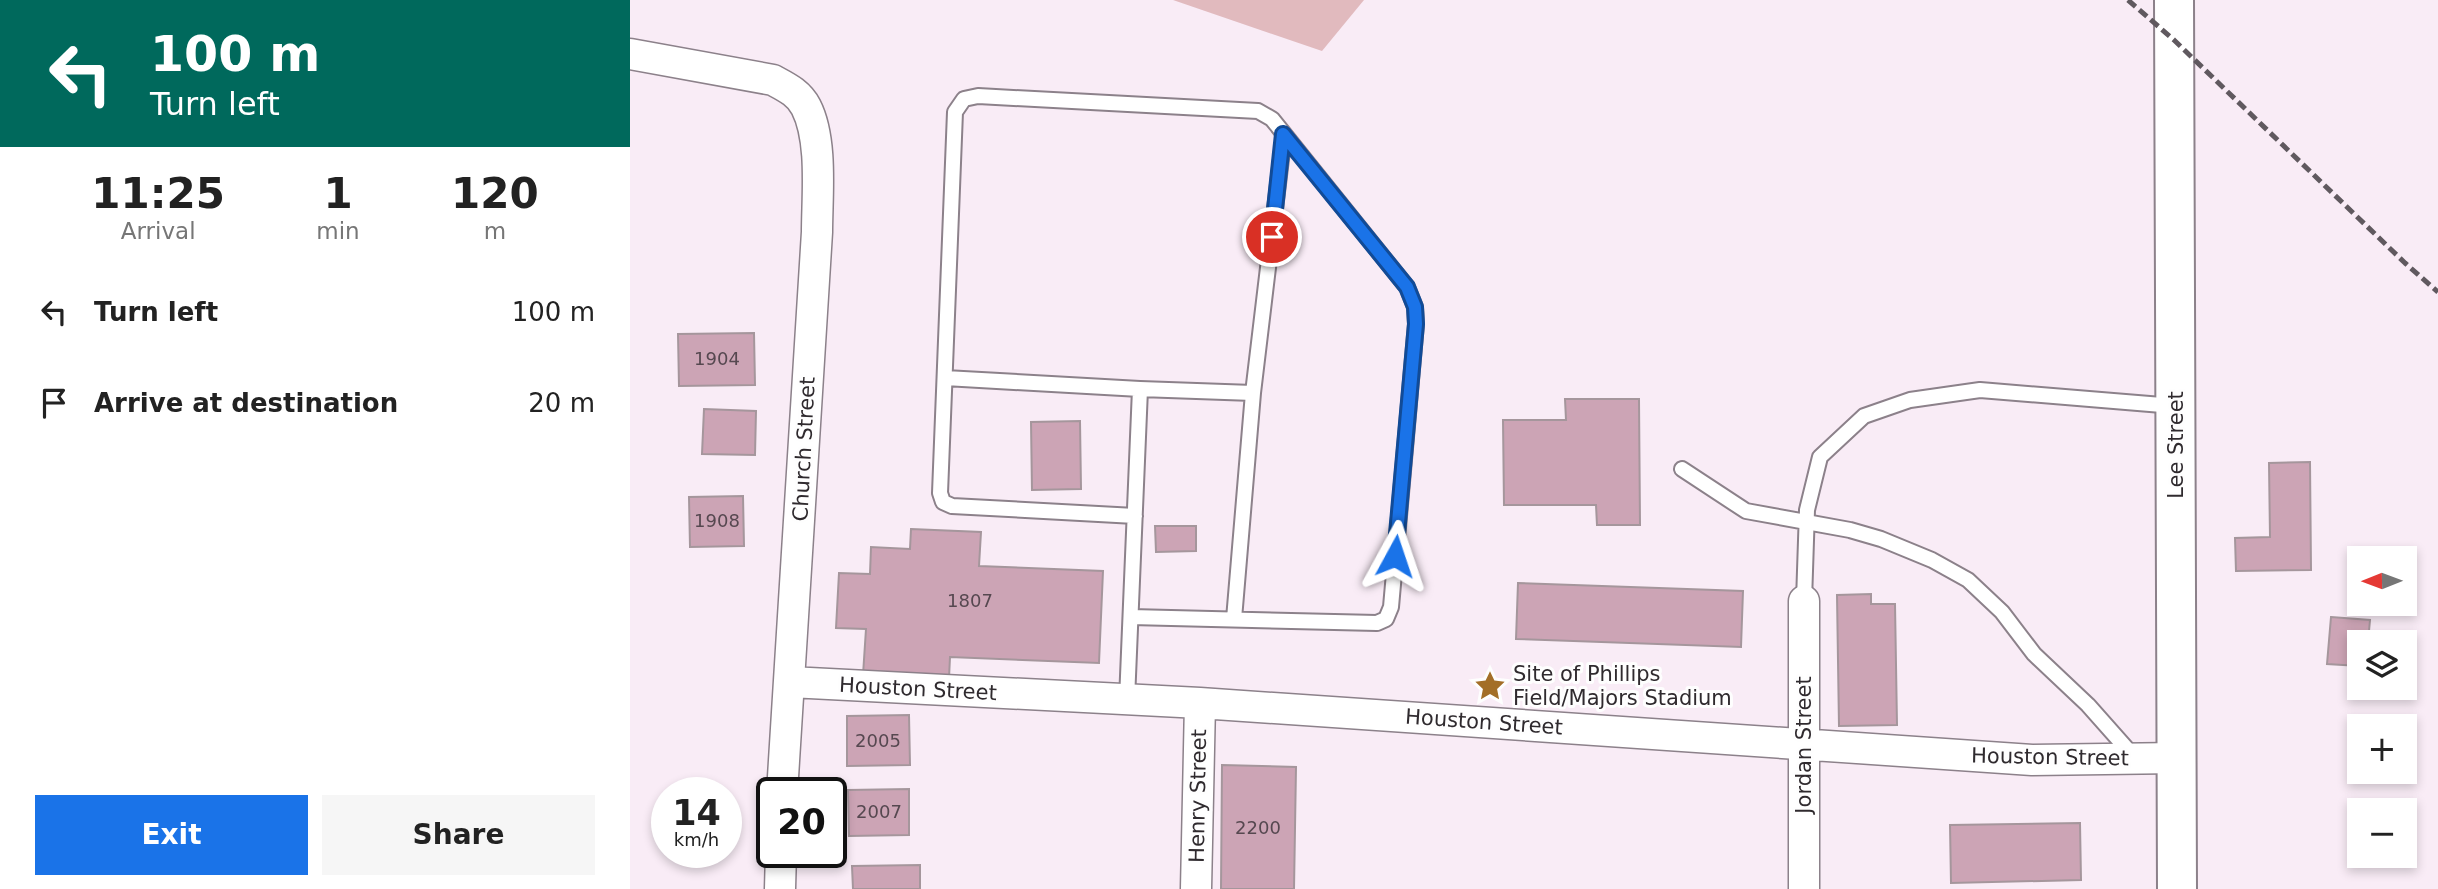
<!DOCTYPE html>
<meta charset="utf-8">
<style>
:root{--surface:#fff;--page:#f6f6f6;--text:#222;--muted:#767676;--accent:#1a73e8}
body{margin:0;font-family:"DejaVu Sans",sans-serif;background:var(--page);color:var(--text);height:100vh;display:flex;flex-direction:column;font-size:26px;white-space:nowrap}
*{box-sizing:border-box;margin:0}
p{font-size:23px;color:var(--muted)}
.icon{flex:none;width:38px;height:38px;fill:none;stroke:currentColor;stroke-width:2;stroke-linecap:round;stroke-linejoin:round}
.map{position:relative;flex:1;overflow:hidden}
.panel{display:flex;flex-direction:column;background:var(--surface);width:630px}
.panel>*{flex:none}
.top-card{background:#00695c;color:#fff;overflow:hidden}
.needle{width:46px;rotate:269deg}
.buttons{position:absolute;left:1717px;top:546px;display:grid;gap:14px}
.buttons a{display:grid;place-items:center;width:70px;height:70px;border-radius:0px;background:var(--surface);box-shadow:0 4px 10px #0003;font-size:35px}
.speed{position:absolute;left:21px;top:777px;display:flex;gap:14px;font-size:35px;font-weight:700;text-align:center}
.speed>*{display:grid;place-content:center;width:91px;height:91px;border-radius:50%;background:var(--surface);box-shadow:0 4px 10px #0003;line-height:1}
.speed small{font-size:18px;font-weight:400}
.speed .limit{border:4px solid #111;border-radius:10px;background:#fff;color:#111}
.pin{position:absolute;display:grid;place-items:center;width:60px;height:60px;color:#fff;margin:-30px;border:4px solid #fff;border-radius:50%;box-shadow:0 2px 7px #0007}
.me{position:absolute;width:77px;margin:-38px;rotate:5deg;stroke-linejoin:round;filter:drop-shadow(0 0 5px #0008)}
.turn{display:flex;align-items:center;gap:24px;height:147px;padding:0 35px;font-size:32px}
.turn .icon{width:91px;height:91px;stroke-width:2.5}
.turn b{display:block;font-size:49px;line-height:60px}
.eta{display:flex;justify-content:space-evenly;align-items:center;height:119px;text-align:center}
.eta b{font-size:42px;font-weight:600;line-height:49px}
.action{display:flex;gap:14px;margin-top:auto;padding:14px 35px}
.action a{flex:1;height:80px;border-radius:0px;background:var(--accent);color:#fff;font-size:28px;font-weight:600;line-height:80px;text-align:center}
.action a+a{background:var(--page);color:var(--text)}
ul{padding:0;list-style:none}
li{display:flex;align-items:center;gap:21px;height:91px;padding:0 35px}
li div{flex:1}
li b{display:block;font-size:26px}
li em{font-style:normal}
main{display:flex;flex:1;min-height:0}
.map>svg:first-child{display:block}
.green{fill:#e1babe}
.building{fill:#cca4b5;stroke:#a5969c;stroke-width:2}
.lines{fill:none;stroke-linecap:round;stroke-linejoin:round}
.lane-casing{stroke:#8c818a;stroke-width:18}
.street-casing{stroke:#8c818a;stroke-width:33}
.secondary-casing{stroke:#8c818a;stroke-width:42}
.lane{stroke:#fff;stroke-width:14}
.street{stroke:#fff;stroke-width:30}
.secondary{stroke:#fff;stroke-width:38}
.rail{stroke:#60595f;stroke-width:5;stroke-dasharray:10 5;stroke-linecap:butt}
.route-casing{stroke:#114b97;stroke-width:18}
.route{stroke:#1a73e8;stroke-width:12}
.labels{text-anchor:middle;stroke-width:6;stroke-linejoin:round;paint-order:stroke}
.number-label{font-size:18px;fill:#564850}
.street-label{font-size:21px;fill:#2f2a2e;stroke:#fefefe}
.poi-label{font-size:21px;fill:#2f2a2e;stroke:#fefefe;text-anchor:start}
</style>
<main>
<section class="panel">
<div class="top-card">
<div class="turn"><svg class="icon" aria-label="left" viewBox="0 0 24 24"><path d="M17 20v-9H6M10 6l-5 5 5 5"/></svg><div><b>100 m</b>Turn left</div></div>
</div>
<div class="eta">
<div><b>11:25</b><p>Arrival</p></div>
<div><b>1</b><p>min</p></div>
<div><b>120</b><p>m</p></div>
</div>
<ul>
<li><svg class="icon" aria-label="left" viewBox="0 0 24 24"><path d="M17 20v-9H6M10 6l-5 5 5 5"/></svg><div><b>Turn left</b></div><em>100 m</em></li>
<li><svg class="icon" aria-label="arrive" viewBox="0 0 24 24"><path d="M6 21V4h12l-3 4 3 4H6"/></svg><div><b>Arrive at destination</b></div><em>20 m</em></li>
</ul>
<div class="action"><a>Exit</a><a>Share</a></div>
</section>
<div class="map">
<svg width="1808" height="889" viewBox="0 0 1808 889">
<rect width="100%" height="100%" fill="#f9ecf6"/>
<path class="green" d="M 543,0 L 734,0 L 692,51 Z"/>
<path class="building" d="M 124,333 L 125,385 L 49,386 L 48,334 Z
M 935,399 L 1009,399 L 1010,525 L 967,525 L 966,505 L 874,505 L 873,420 L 936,420 Z
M 74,409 L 126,411 L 125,455 L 72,454 Z
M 450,421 L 451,489 L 402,490 L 401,422 Z
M 1680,462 L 1681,570 L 1606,571 L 1605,538 L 1640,537 L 1639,463 Z
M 113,496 L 114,546 L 60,547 L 59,497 Z
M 525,526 L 566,526 L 566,551 L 526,552 Z
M 281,529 L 351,532 L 349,566 L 473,571 L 469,663 L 320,657 L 319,678 L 233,675 L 236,629 L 206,628 L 209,573 L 240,574 L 241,547 L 280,549 Z
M 888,583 L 1113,591 L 1111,647 L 886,639 Z
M 1241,594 L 1241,604 L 1265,604 L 1267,725 L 1209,726 L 1207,595 Z
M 1701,617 L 1740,620 L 1738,642 L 1729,642 L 1729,666 L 1697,664 Z
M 279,715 L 280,765 L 217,766 L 217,716 Z
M 592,765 L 666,767 L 664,889 L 591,889 Z
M 279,789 L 279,835 L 219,836 L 218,790 Z
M 1450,823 L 1451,880 L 1321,883 L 1320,825 Z
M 290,865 L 290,889 L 223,889 L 222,866 Z"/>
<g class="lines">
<defs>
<path id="lane" d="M 315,378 L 510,389 L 623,393
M 1052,469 L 1116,511 L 1220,530 L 1251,539 L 1302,560 L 1338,580 L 1372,612 L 1404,654 L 1458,705 L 1505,758
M 1174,601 L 1177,510 L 1190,457 L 1234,416 L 1280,400 L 1350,390 L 1544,406
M 501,617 L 747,623 L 756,619 L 761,607 L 786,324 L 785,307 L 777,287 L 642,119 L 628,111 L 348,96 L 334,99 L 325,112 L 310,493 L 313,502 L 322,506 L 505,516
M 604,619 L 623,393 L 654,134
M 497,700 L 510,389"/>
<path id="street" d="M 0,54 L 143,80 C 156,87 169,93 176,107 C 193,140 187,196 187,232 L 152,793
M 160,682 L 570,703 L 1402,760 L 1548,758
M 150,889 L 151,852
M 566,889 L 570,703
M 1174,889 L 1174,601"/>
<path id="secondary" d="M 1544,0 L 1547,889"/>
</defs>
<use href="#lane" class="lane-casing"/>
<use href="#street" class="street-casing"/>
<use href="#secondary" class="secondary-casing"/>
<use href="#lane" class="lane"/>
<use href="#street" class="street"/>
<use href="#secondary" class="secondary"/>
<path class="rail" d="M 1498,0 L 1544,40 L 1775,263 L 1808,292"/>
</g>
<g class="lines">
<defs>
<path id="route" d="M 642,237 L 653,134 L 777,287 L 785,307 L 786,324 L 765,556"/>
</defs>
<use href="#route" class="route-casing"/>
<use href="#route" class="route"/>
</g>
<defs>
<symbol id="sight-bare" viewBox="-9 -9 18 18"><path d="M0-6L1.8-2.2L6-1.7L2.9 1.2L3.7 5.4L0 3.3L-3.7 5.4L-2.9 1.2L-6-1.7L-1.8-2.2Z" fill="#a36e27" stroke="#fefefe" stroke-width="2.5" paint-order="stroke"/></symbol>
</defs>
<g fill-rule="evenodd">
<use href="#sight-bare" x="838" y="664" width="44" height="44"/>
</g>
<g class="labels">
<g class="number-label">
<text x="87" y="365">1904</text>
<text x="87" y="527">1908</text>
<text x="340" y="607">1807</text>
<text x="248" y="747">2005</text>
<text x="249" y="818">2007</text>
<text x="628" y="834">2200</text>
</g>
<g class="street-label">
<text transform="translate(1546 445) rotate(-90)" y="7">Lee Street</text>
<text transform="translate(174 449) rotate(-87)" y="7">Church Street</text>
<text transform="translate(288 689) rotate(3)" y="7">Houston Street</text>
<text transform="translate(854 722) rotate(4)" y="7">Houston Street</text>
<text transform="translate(1174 745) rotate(-90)" y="7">Jordan Street</text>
<text transform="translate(1420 757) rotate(1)" y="7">Houston Street</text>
<text transform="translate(568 796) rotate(-89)" y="7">Henry Street</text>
</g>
<g class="poi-label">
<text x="883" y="681">Site of Phillips<tspan x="883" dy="24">Field/Majors Stadium</tspan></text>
</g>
</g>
</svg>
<div class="buttons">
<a><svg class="needle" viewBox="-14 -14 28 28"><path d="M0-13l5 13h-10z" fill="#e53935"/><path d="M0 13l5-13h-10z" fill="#767676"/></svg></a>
<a><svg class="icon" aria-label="layers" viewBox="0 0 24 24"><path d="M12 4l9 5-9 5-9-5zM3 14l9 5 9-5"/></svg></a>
<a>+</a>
<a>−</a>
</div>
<div class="speed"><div>14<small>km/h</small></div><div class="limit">20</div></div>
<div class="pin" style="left:642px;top:237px;background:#d93025"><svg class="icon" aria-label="arrive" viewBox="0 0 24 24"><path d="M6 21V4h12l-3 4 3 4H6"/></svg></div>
<svg class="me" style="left:765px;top:556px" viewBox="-20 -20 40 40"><path d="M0-17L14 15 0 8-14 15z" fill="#1a73e8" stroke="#fff" stroke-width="4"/></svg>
</div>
</main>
